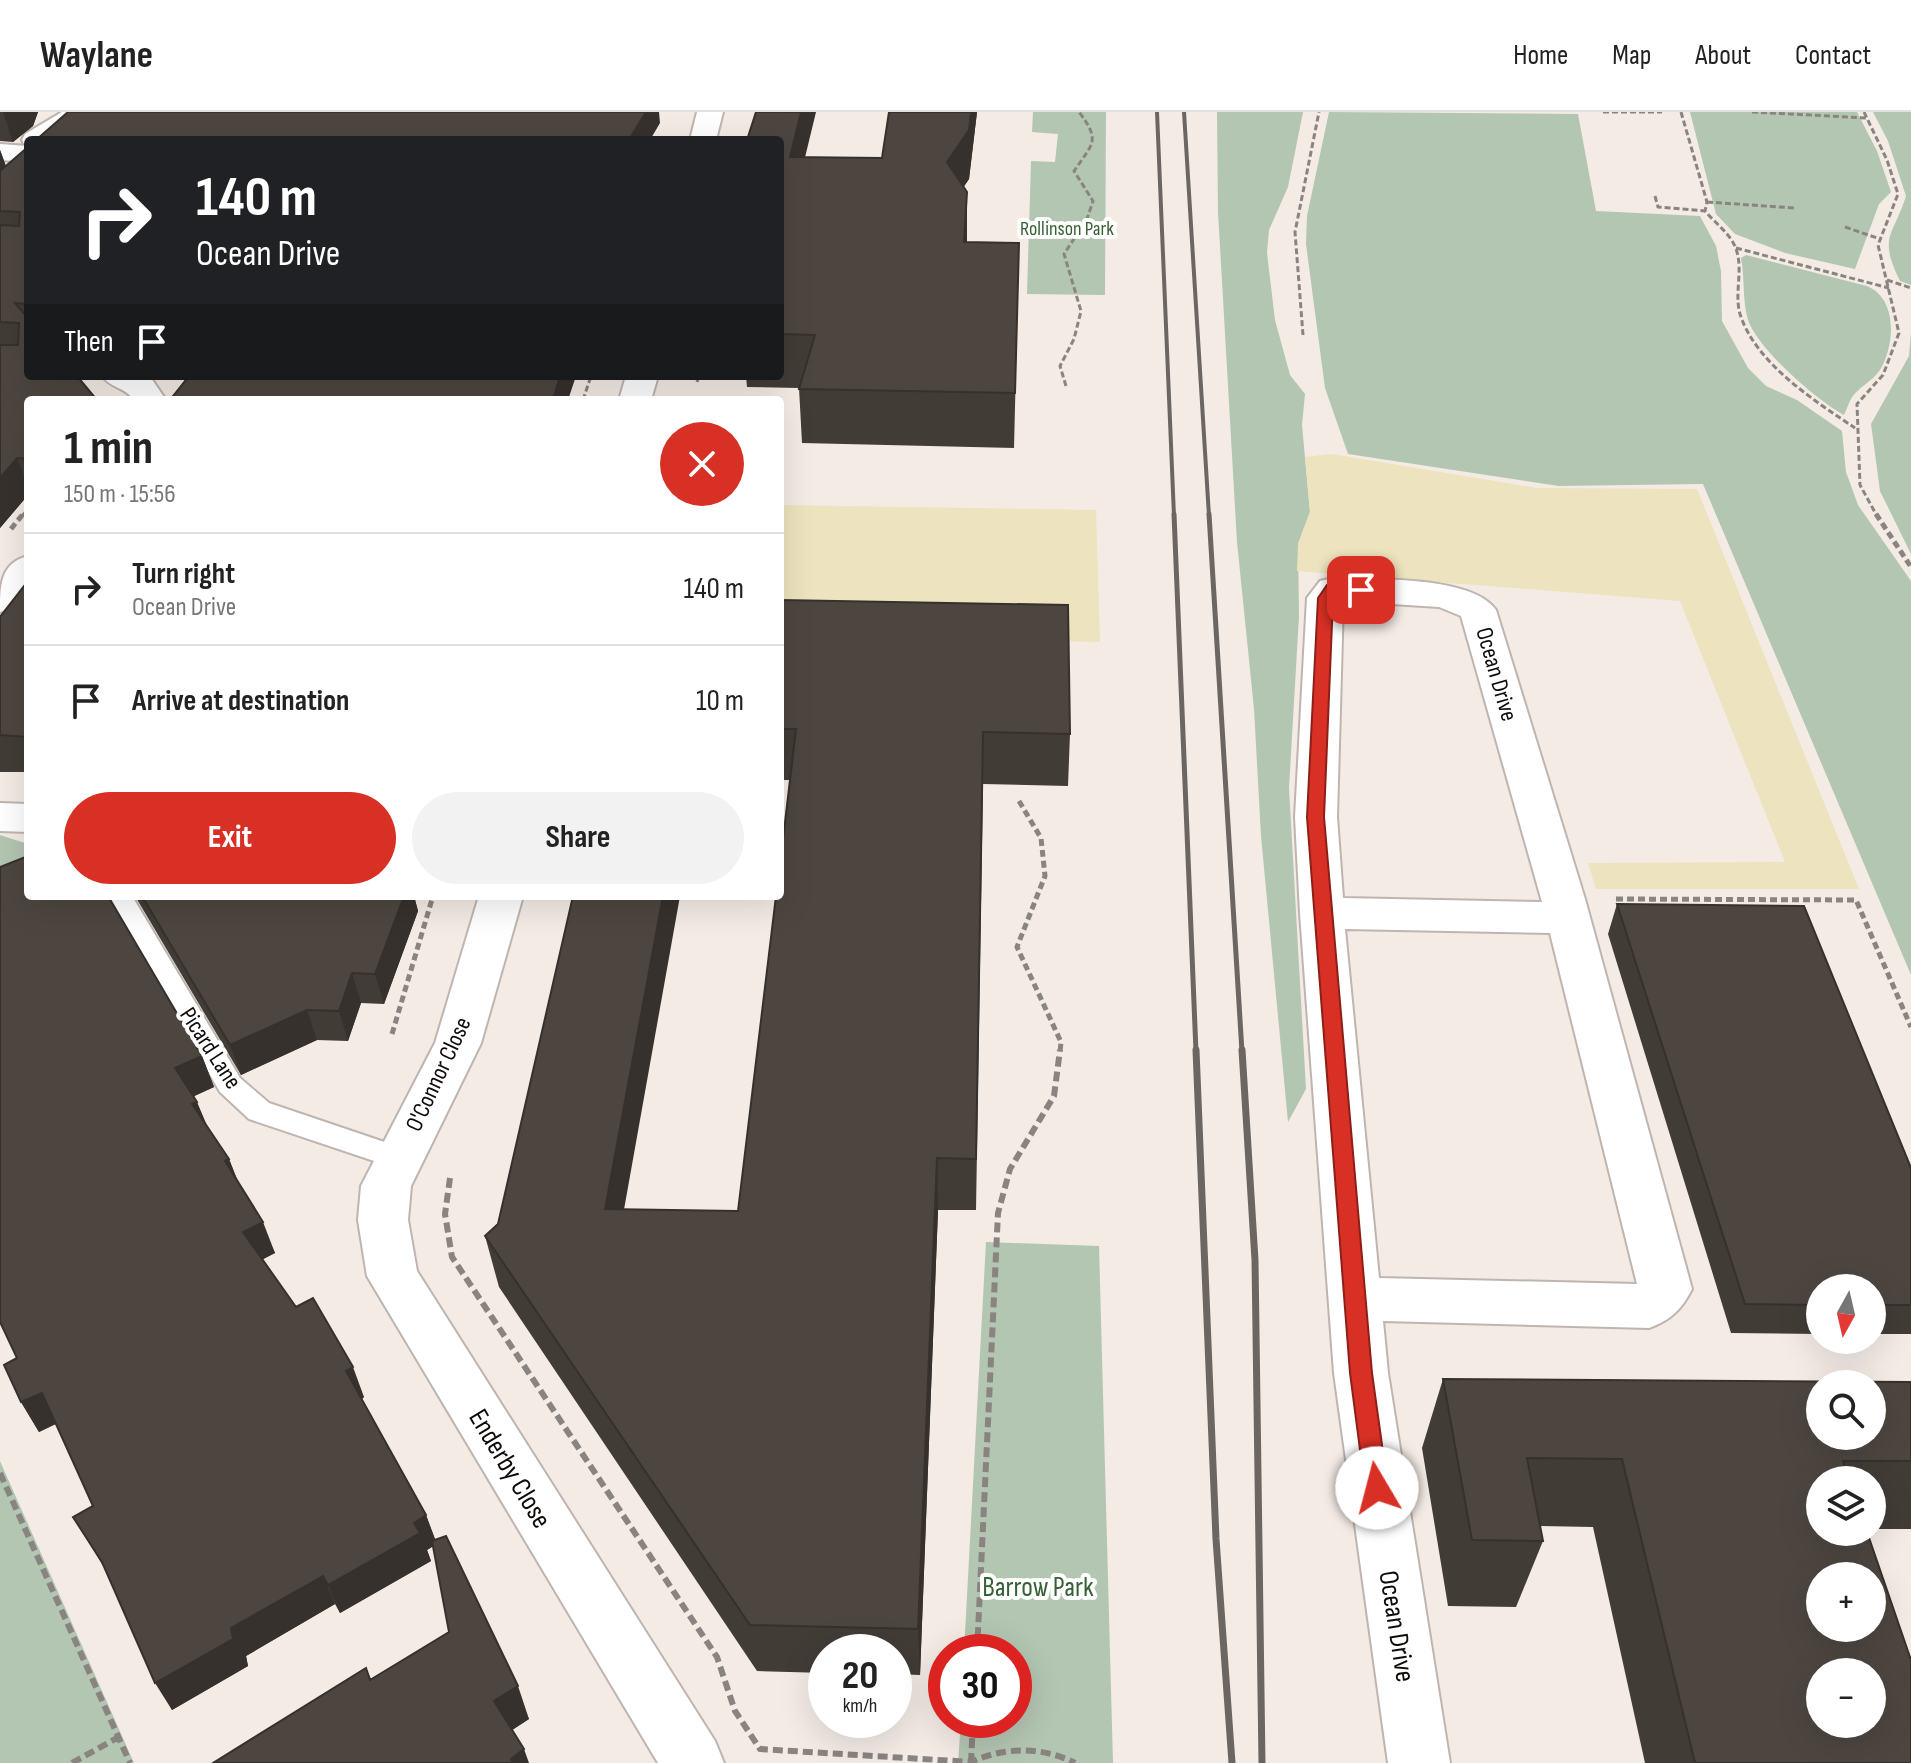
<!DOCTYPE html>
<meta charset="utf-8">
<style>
:root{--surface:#fff;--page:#f2f2f2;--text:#222;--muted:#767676;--line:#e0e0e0;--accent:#d93025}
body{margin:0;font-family:"Sofia Sans Condensed",sans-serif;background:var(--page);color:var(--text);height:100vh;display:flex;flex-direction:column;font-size:30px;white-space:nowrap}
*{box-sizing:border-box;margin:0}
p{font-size:26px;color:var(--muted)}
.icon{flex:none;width:44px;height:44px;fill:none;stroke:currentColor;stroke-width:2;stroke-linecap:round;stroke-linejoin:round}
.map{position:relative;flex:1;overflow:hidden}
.sheet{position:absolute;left:24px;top:284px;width:760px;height:504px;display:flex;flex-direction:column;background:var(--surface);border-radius:8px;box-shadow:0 8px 32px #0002}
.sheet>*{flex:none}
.top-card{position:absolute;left:24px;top:24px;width:760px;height:244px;border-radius:8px;box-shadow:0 8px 32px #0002;background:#202124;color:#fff;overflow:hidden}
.needle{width:52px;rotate:188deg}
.controls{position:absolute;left:1806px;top:1162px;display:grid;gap:16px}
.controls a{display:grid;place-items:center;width:80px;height:80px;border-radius:50%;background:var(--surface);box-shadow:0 8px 32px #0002;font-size:40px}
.speed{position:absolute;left:808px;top:1522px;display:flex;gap:16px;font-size:40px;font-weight:700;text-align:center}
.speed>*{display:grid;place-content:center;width:104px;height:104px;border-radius:50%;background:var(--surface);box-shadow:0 8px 32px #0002;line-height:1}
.speed small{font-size:20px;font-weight:400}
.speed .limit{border:12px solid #d22;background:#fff;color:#111}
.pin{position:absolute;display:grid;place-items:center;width:68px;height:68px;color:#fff;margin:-34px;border-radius:16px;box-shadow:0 4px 12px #0006}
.me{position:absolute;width:88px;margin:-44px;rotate:352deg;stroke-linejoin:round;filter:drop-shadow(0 0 6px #0008)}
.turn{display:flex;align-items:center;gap:28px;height:168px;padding:0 40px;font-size:36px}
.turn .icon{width:104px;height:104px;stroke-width:2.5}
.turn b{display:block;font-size:56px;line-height:68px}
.then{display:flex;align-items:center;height:76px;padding:0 40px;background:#0003;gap:16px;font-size:30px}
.round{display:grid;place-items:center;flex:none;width:84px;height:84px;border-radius:42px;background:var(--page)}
.head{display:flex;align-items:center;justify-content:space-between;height:136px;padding:0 40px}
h1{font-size:48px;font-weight:700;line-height:60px}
.button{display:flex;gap:16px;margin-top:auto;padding:16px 40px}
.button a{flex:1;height:92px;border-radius:48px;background:var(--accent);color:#fff;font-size:32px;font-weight:700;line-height:92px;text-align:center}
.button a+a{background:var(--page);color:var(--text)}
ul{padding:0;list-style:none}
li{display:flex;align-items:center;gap:24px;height:112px;padding:0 40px;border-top:2px solid var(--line)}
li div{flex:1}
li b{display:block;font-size:30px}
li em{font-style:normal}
header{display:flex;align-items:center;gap:48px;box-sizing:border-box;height:112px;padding:0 40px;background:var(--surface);border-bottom:2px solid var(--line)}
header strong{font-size:38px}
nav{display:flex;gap:44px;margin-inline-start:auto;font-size:28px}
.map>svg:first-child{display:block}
.green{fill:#b3c6b2}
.sand{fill:#ede3be}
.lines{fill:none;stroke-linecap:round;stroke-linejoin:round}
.service-casing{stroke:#bfb5b0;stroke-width:4}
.minor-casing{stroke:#bfb5b0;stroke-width:4}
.tertiary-casing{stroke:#bfb5b0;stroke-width:4}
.path-far2{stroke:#8a8480;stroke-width:3;stroke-dasharray:6 3;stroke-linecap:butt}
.path-far1{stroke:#8a8480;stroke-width:5;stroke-dasharray:7 4;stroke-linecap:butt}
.path{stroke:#8a8480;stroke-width:6;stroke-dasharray:10 5;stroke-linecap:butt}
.service{fill:#fff;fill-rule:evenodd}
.minor{fill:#fff;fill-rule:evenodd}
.tertiary{fill:#fff;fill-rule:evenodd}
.rail-far2{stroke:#6c6663;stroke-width:4}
.rail-far1{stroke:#6c6663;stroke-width:5}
.rail{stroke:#6c6663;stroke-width:7}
.wall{fill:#423c37}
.shaded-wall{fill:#36312d}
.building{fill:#4d4640;stroke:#36312d;stroke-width:2;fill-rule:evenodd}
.route{fill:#d93025;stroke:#8d1f18;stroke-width:2}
.labels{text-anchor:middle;stroke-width:8;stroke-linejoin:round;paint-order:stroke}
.far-park-label{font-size:20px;fill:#366036;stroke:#fff}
.street-label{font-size:24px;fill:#0e0b09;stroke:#fff}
.near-street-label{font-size:28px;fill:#0e0b09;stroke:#fff}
.near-park-label{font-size:28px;fill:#366036;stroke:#fff}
</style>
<header>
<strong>Waylane</strong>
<nav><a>Home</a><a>Map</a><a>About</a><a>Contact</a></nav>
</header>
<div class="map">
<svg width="1911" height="1651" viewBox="0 0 1911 1651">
<rect width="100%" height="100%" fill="#f4ebe5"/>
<path class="green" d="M 1033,0 L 1106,0 L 1105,183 L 1027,182 L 1031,49 L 1055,50 L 1058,22 L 1032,20 Z
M 1217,0 L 1303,0 L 1288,75 L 1269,118 L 1267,141 L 1275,208 L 1290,263 L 1305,282 L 1302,313 L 1310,400 L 1298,432 L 1299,504 L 1289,676 L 1306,977 L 1288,1010 L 1261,724 L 1254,597 L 1237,430 L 1218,100 Z
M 1329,0 L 1578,2 L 1596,99 L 1700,104 L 1716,134 L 1721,159 L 1722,209 L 1748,256 L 1766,274 L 1797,288 L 1842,319 L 1846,360 L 1858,393 L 1911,469 L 1911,863 L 1703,372 L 1559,374 L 1348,342 L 1325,276 L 1306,132 L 1307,104 Z
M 1690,0 L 1857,0 L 1877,39 L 1891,80 L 1879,92 L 1855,157 L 1785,141 L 1735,122 L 1716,102 Z
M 1873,0 L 1911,0 L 1911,173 L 1900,169 C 1878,124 1893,125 1906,84 L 1888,29 Z
M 1746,143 L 1867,174 C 1898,187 1895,233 1880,258 C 1873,269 1860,274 1852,285 C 1849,290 1847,297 1844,303 C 1817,289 1757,236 1748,208 C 1742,188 1745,166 1741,146 Z
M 1911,220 L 1911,442 L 1880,379 L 1871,312 L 1909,244 Z
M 0,723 L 28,732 L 28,767 L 0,777 Z
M 986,1130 L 1099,1134 L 1113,1651 L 958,1651 L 961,1608 L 1014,1608 L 1014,1540 L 964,1540 Z
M 0,1349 L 134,1651 L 0,1651 Z"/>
<path class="sand" d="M 1332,342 L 1537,376 L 1697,377 L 1859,777 L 1596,777 L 1588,751 L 1785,750 L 1680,489 L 1297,459 L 1298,432 L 1310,400 L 1305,345 Z
M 780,393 L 1096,398 L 1100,530 L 780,524 Z"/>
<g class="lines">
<defs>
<path id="service" d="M 106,784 L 132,784 L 240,966 L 269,991 L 408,1038 L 412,1046 L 408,1054 L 398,1057 L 249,1007 L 220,980 Z"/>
<path id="minor" d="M 697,0 L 723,0 L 716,28 L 690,28 Z
M 0,32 L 28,34 L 28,50 L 0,48 Z
M 102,264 L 146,264 L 151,266 L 166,288 L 134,288 C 125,275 110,276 102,264 Z
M 626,264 L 658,264 L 651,288 L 619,288 Z
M 28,444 C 28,470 29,493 0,500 C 0,474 0,451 28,444 Z
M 1333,466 C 1373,468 1472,463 1496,498 L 1585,787 L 1692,1177 C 1682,1197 1671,1208 1649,1216 L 1383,1209 L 1388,1261 L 1450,1651 L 1388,1651 L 1334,1261 L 1300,801 L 1295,705 L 1307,486 L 1320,469 ZM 1343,489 L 1439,495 L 1461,504 L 1542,790 L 1343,786 L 1337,705 ZM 1345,817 L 1550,821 L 1637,1172 L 1379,1166 Z
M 0,691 L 28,692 L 28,720 L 0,719 Z
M 479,784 L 523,784 L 481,931 L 411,1074 L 408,1108 L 417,1159 L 715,1629 L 724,1651 L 658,1651 L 367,1164 L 358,1108 L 361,1074 L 435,931 Z"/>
<path id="tertiary" d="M 62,0 L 92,0 C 78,21 51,28 28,28 L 28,34 L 25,34 L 22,28 L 25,22 Z"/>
</defs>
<use href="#service" class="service-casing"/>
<use href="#minor" class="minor-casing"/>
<use href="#tertiary" class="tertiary-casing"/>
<path class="path-far2" d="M 1603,0 L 1662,0
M 1681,0 L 1707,90 L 1705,99
M 1752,0 L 1867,6
M 1864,0 L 1887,48 L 1898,82 L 1878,133 L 1899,221 L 1883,263 L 1857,292 L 1860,373 L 1877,404
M 1655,84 L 1658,95 L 1705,99 C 1715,111 1731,122 1736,137 C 1744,159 1733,183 1741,205 C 1758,253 1815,289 1855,316
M 1707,90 L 1794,96
M 1845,115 L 1880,127
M 1736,136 L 1889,176
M 1887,168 L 1911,176
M 1303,223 L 1295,120 L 1319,0
M 697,270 L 699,264
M 1066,274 L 1060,254 L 1074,227 L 1081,199 L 1064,142 L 1087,107 L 1093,89 L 1074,59 C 1093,31 1101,29 1079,0
M 583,288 L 591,264
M 22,404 L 28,397"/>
<path class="path-far1" d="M 1876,402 L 1911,455
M 11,417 L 23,402
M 1019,689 L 1041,726 L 1045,764 L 1017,835 L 1061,930 L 1060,940
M 1616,787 L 1856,788 L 1911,915
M 392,922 L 433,784"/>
<path class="path" d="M 450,1066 L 445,1102 L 452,1145 L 717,1545 L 735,1599 L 760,1637 L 971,1650 C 1004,1635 1042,1634 1075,1651
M 0,1361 L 130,1651
M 977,1540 L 998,1101 L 1010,1057 L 1054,984 L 1060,938
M 72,1651 L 119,1625
M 971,1651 L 973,1608"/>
<use href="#service" class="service"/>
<use href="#minor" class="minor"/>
<use href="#tertiary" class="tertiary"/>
<path class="rail-far2" d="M 1157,0 L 1174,404
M 1184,0 L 1209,404"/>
<path class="rail-far1" d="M 1174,402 L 1196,940
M 1209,402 L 1242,940"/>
<path class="rail" d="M 1196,938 L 1216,1427 L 1232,1651
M 1242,938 L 1255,1148 L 1262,1651"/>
</g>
<path class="wall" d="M 0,0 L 38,0 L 33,14 L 13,30 L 0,29 Z
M 889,0 L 977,0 L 969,67 L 964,74 L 967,130 L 1019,131 L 1014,336 L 802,331 L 799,276 L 747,275 L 746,264 L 780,264 L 780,28 L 805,45 L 882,46 Z
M 28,35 L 28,383 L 0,416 L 0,38 L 6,54 Z
M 28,469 L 28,660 L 0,660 L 0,505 Z
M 780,488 L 1070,622 L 1068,674 L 983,672 L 976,1098 L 938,1098 L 920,1563 L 894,1562 L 894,1540 L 826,1540 L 826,1561 L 757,1559 L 499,1175 L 485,1124 L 498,1112 L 624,1097 L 738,1099 L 790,668 L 780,668 Z
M 135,784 L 414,784 L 418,799 L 384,892 L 361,891 L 348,929 L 317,928 L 241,963 Z
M 1617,792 L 1911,1056 L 1911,1222 L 1872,1222 L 1872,1176 L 1820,1176 L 1820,1222 L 1731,1221 L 1608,822 Z
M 202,944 L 214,975 L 194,984 L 207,1014 L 229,1047 L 239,1072 L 275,1141 L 262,1147 L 296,1195 L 364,1285 L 362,1287 L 426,1403 L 435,1428 L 529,1607 L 512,1618 L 213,1651 L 366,1556 L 371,1567 L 449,1520 L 433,1434 L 427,1438 L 431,1449 L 340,1501 L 335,1492 L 246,1544 L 248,1554 L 172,1598 L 105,1457 L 73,1405 L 93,1394 L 56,1312 L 39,1320 L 21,1290 L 17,1246 Z
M 1443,1267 L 1911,1270 L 1911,1417 L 1872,1417 L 1872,1368 L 1820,1368 L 1911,1651 L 1645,1651 L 1593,1415 L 1540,1414 L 1543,1429 L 1516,1495 L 1448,1494 L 1422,1336 Z"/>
<path class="shaded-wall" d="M 3,0 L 38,0 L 33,14 L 13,30 Z
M 646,0 L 659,0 L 660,11 L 650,28 L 629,28 Z
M 801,0 L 816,0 L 793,95 L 790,45 Z
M 971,0 L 977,0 L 969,67 L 947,100 L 947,50 Z
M 0,38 L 11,69 L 0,96 Z
M 967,80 L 967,130 L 964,130 Z
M 560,264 L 576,264 L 568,288 L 553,288 Z
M 17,346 L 28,375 L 28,383 L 0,416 L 0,366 Z
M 404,784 L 414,784 L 418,799 L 384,892 L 375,862 Z
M 663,784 L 680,784 L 615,1148 L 605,1097 Z
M 352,861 L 361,891 L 348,929 L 339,899 Z
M 307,898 L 317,928 L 241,963 L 230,933 Z
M 202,944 L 214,975 L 188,987 L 175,956 Z
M 197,990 L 210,1021 L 192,992 Z
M 937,1046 L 938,1098 L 920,1563 L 918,1517 Z
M 229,1047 L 241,1078 L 225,1049 Z
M 263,1110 L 275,1141 L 256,1151 L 243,1120 Z
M 353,1255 L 364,1285 L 358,1289 L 346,1259 Z
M 42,1281 L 59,1310 L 39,1320 L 21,1290 Z
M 426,1403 L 437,1432 L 427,1438 L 431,1449 L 340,1501 L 328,1473 Z
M 323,1464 L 335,1492 L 246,1544 L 248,1554 L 172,1598 L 155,1571 L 231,1516 Z
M 518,1574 L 529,1607 L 506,1622 L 494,1589 Z
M 524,1637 L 529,1651 L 512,1651 L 511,1647 Z"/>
<path class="building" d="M 68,0 L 646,0 L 629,28 L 36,28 Z
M 756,0 L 801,0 L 790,45 L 882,46 L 889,0 L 971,0 L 969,18 L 947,50 L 967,80 L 964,130 L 1019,131 L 1015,281 L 799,277 L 815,223 L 780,222 L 780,28 L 747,28 Z
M 28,35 L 28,192 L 15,191 L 28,206 L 28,264 L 77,264 L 97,288 L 28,288 L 28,347 L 17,346 L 0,366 L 0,233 L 18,233 L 19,211 L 0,210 L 0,113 L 19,114 L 20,100 L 0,99 L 0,59 Z
M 189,264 L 560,264 L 553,288 L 170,288 Z
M 28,469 L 28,625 L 0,623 L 0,505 Z
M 780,488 L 1068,493 L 1070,622 L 983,620 L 976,1047 L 937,1046 L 918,1517 L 750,1513 L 485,1124 L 498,1112 L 573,784 L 663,784 L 605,1097 L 738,1099 L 776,784 L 780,784 L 780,753 L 796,617 L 780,617 Z
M 28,744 L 28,784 L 108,784 L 202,944 L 175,956 L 197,990 L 192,992 L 229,1047 L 225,1049 L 263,1110 L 243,1120 L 296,1195 L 313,1186 L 353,1255 L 346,1259 L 426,1403 L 414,1411 L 420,1421 L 328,1473 L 323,1464 L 231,1516 L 233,1527 L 155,1571 L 102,1450 L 73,1405 L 93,1394 L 42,1281 L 21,1290 L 4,1253 L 17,1246 L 0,1210 L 0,755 Z
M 142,784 L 404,784 L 375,862 L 352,861 L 339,899 L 307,898 L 230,933 Z
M 1617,792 L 1804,794 L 1911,1056 L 1911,1193 L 1872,1193 L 1872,1176 L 1820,1176 L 1820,1193 L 1745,1192 Z
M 1443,1267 L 1911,1270 L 1911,1349 L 1843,1349 L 1850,1368 L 1820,1368 L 1820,1420 L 1867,1420 L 1911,1548 L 1911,1651 L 1695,1651 L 1622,1347 L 1527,1346 L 1543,1429 L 1472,1428 ZM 1820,1272 L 1872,1272 L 1872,1324 L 1820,1324 ZM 1820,1464 L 1872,1464 L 1872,1516 L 1820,1516 ZM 1820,1560 L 1872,1560 L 1872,1612 L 1820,1612 Z
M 446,1424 L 518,1574 L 494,1589 L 524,1637 L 511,1647 L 513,1651 L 213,1651 L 366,1556 L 370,1568 L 449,1520 L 432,1429 Z"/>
<path class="route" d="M 1333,472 L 1361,474 L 1369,478 L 1361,483 L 1337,481 L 1333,487 L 1324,705 L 1372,1261 L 1388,1376 L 1385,1384 L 1377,1387 L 1369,1384 L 1365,1376 L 1350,1261 L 1307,705 L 1318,486 L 1327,473 Z"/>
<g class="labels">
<g class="far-park-label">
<text x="1067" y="123">Rollinson Park</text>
</g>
<g class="street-label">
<text transform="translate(1497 562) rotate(74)" y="8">Ocean Drive</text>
<text transform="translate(211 936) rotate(57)" y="8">Picard Lane</text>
<text transform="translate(438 962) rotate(-65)" y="8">O'Connor Close</text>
</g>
<g class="near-street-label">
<text transform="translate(511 1356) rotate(59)" y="10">Enderby Close</text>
<text transform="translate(1398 1514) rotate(81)" y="10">Ocean Drive</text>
</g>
<g class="near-park-label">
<text x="1038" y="1484">Barrow Park</text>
</g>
</g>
</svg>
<div class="controls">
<a><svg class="needle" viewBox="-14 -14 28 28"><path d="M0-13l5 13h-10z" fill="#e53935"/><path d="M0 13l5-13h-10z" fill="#767676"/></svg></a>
<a><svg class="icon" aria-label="search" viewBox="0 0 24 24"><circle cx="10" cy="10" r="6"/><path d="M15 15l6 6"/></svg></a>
<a><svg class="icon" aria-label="layers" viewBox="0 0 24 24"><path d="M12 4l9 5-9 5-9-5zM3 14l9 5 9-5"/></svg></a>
<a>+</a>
<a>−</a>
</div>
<div class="speed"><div>20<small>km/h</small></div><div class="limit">30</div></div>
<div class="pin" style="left:1361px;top:478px;background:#d93025"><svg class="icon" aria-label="arrive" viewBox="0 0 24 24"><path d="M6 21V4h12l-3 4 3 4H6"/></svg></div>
<svg class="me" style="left:1377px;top:1376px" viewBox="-20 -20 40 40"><circle r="19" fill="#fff"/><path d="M0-13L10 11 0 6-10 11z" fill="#d93025"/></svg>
<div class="top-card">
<div class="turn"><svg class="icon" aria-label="right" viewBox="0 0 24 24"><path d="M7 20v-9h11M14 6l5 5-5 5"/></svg><div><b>140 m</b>Ocean Drive</div></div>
<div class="then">Then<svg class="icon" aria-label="arrive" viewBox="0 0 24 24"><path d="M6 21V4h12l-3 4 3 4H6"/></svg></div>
</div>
<section class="sheet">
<div class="head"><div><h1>1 min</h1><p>150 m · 15:56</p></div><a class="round" style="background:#d93025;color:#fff"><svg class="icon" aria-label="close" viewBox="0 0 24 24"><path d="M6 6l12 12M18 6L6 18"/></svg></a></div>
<ul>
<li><svg class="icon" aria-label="right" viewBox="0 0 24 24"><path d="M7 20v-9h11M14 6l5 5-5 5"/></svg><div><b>Turn right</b><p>Ocean Drive</p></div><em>140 m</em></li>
<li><svg class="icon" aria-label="arrive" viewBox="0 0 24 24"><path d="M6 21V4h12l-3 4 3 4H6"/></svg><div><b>Arrive at destination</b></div><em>10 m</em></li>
</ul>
<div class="button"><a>Exit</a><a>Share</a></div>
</section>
</div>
